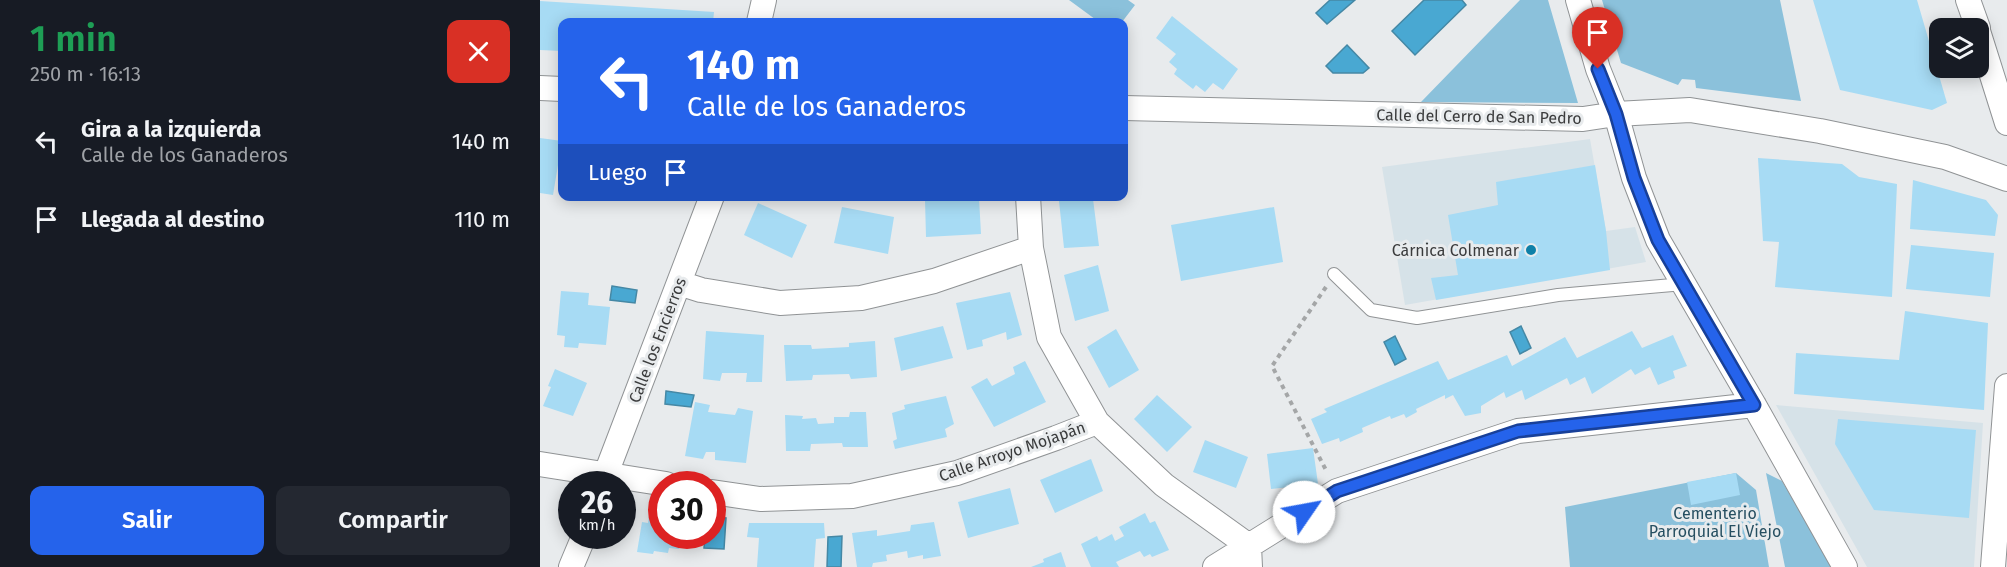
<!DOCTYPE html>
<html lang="es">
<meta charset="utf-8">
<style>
:root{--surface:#171b24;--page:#242831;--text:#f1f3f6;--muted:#9ea1a6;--accent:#2563eb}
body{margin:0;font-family:"Fira Sans",sans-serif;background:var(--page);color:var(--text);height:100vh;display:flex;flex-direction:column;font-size:22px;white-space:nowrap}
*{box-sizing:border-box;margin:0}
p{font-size:20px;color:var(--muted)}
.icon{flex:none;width:33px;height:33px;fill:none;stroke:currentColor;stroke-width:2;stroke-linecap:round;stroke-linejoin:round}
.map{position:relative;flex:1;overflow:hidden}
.side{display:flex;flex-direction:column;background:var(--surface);width:540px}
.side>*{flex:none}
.guide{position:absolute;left:18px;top:18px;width:570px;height:183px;border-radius:12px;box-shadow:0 3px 15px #0003;background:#2563eb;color:#fff;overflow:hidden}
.controls{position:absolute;left:1389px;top:18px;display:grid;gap:12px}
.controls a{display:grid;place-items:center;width:60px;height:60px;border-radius:12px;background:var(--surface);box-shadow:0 3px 15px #0003;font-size:30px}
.speed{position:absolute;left:18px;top:471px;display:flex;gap:12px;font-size:30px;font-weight:700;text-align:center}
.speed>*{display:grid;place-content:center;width:78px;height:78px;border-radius:50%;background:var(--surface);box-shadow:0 3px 15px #0003;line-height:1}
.speed small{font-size:15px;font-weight:400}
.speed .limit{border:9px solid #d22;background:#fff;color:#111}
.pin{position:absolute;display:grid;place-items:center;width:51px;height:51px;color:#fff;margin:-62px -26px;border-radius:50% 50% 50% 0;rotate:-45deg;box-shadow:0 0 6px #0007}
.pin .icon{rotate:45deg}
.me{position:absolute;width:66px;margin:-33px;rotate:57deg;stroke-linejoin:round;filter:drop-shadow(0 0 4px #0008)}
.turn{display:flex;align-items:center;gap:21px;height:126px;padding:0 30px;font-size:27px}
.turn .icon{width:78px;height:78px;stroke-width:2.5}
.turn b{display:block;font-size:42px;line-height:51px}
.then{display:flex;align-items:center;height:57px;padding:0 30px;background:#0003;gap:12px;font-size:22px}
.round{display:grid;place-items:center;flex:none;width:63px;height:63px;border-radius:12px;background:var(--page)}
.headline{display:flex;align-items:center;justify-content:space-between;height:102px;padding:0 30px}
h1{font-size:36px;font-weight:600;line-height:45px;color:#1e9e55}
.button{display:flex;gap:12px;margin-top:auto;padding:12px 30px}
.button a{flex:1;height:69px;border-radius:12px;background:var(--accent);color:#fff;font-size:24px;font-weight:600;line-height:69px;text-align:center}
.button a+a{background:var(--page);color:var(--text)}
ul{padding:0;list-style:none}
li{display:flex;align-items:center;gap:18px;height:78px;padding:0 30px}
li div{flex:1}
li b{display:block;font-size:22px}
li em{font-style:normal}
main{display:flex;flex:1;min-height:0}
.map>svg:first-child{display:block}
.built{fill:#d6e2e8}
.green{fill:#8bc1db}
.water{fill:#49a8d2;stroke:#4588a5;stroke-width:1.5}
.building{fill:#a7dbf4}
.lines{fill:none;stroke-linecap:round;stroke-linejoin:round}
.lane-casing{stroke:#909395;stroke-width:14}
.street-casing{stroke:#909395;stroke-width:26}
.path{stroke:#a4a6a7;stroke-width:4;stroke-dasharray:4.5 4.5;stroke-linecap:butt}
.lane{stroke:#fff;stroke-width:12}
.street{stroke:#fff;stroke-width:24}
.route-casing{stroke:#184099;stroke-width:15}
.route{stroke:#2563eb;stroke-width:10}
.poi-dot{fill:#0f80a8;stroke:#e8ebed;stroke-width:2}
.labels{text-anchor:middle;stroke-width:6;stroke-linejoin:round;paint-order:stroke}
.street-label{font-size:16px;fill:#3b3c3d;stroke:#e8ebed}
.poi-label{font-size:16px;fill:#3b3c3d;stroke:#e8ebed;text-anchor:end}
.park-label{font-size:16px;fill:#264f61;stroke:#e8ebed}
</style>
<main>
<section class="side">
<div class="headline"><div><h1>1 min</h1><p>250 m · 16:13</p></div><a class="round" style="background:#d93025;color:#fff"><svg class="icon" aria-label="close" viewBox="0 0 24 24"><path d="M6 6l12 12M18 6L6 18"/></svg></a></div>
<ul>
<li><svg class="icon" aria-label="left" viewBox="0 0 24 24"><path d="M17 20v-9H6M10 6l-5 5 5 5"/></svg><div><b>Gira a la izquierda</b><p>Calle de los Ganaderos</p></div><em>140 m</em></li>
<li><svg class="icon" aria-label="arrive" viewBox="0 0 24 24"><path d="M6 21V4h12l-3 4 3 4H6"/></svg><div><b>Llegada al destino</b></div><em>110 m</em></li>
</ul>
<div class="button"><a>Salir</a><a>Compartir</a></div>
</section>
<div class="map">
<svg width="1467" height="567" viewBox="0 0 1467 567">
<rect width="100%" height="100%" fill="#e8ebed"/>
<path class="built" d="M 1050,139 L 1066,231 L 1095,227 L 1106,262 L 865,305 L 842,167 Z
M 1236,405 L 1443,423 L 1434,567 L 1327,567 Z"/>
<path class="green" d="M 529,0 L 588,0 L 595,5 L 582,22 L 559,22 Z
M 980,0 L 1008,0 L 1038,103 L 881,102 Z
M 1062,0 L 1240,0 L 1261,101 L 1156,88 L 1155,80 L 1142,79 L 1138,85 L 1081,63 Z
M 1196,473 L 1216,490 L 1229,567 L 1030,567 L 1025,507 Z
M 1226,473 L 1242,481 L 1292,567 L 1245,567 Z"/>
<path class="water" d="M 790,0 L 815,0 L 787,24 L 776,13 Z
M 884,0 L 922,0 L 926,5 L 875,55 L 852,31 Z
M 807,45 L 829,68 L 823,73 L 793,73 L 786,66 Z
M 72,286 L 97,290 L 95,303 L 70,300 Z
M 981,326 L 991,348 L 980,354 L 970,332 Z
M 855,336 L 866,359 L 855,365 L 844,342 Z
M 126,391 L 154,395 L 151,407 L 125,404 Z
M 173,517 L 186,518 L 184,549 L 164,548 L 165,536 L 172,536 Z
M 302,536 L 301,567 L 287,567 L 288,537 Z"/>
<path class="building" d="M 1273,0 L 1377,0 L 1407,103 L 1392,110 L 1300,90 Z
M 0,1 L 174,12 L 173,22 L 22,22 L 22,51 L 0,50 Z
M 632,16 L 698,69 L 683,90 L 673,83 L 665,92 L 656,85 L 653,89 L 634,74 L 637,69 L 629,62 L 636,54 L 616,38 Z
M 0,138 L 22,141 L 13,195 L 0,193 Z
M 1218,158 L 1302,164 L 1319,177 L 1357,184 L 1352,297 L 1235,287 L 1239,242 L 1223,241 Z
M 1055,165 L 1066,231 L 1070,270 L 896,300 L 891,278 L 918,275 L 908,215 L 958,205 L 956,182 Z
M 1373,180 L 1446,200 L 1458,215 L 1455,236 L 1370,229 Z
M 439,198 L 441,234 L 386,237 L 385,200 Z
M 553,199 L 559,246 L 524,248 L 519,201 Z
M 218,203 L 267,225 L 252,258 L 204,235 Z
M 302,207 L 354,217 L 348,254 L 294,243 Z
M 734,207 L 743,262 L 641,281 L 631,225 Z
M 1371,245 L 1454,253 L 1450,297 L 1366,289 Z
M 558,265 L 569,311 L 535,321 L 524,275 Z
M 21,291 L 49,293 L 48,305 L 70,307 L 66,345 L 39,343 L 38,348 L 24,347 L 25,336 L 17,335 Z
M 470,292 L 482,335 L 467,340 L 466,332 L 442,340 L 443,346 L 427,350 L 416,303 Z
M 1365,311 L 1448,323 L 1444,410 L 1254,394 L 1256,353 L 1359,360 Z
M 403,326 L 413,358 L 361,371 L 354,338 Z
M 576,329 L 599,370 L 569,388 L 547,347 Z
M 166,331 L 224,335 L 222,382 L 206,382 L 207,373 L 182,373 L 180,381 L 163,379 Z
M 1092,331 L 1102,348 L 1133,335 L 1147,366 L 1133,371 L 1135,378 L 1118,385 L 1110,367 L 1095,375 L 1091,369 L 1052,394 L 1045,377 L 1030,385 L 1027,378 L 985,400 L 982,390 L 966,398 L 964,392 L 941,406 L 941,413 L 925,416 L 913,395 L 905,399 L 905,395 L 876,409 L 877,412 L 866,418 L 864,414 L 851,419 L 850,416 L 822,428 L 823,432 L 800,442 L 799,438 L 782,444 L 771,419 L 787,412 L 784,409 L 898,361 L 908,380 L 967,355 L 972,366 L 1025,337 L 1037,358 Z
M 335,341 L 337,377 L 311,379 L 309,374 L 273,375 L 272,380 L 246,381 L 244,345 L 271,345 L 272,349 L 309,347 L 309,343 Z
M 485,361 L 506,402 L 454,427 L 431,387 L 447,378 L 452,386 L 475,374 L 473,367 Z
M 15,369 L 47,383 L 33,416 L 3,406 L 11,387 L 8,386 Z
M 617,395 L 652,427 L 627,452 L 594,419 Z
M 406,396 L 414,424 L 405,429 L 407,437 L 355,449 L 353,441 L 357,439 L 352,413 L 365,409 L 364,405 Z
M 155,402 L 170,405 L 168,412 L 195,415 L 198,408 L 213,411 L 206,463 L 175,460 L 175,452 L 166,452 L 163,459 L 145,456 Z
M 310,412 L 326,412 L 328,447 L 303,447 L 302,443 L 271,444 L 270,451 L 246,451 L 245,415 L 263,416 L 262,419 L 276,418 L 278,424 L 294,423 L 294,417 L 309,417 Z
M 1298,419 L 1436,430 L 1429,518 L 1334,510 L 1295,444 Z
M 665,440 L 708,457 L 696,488 L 653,472 Z
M 773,448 L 778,484 L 731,489 L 727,454 Z
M 551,459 L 563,491 L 515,513 L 500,480 Z
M 1196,473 L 1200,495 L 1151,505 L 1147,482 Z
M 470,488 L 479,524 L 428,538 L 418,502 Z
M 605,513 L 610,523 L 615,521 L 629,550 L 612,557 L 610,554 L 604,557 L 600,551 L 576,562 L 579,567 L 551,567 L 541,544 L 557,536 L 559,541 L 572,534 L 575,541 L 584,536 L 579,527 Z
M 109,516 L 122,517 L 122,536 L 141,536 L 139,549 L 129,548 L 128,553 L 114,551 L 113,554 L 97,552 L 102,522 L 108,523 Z
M 394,522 L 401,556 L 383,559 L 383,555 L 368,558 L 367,551 L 346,555 L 347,561 L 333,563 L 332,567 L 317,567 L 312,533 L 337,530 L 337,536 L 370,531 L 371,525 Z
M 209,523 L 284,523 L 285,538 L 276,539 L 274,567 L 217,567 L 219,538 L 207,537 Z
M 521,552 L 526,567 L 491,567 L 504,562 L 503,559 Z"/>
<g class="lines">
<defs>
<path id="lane" d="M 794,274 L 831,310 L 877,318 L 1018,295 L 1144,284"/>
<path id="street" d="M 1038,0 L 1058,69 L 1076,114 L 1094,178 L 1118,240 L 1214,405 L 1305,567
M 1428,0 L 1438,28
M 219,22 L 224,0
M 1438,31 L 1467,123
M 0,88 L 22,89
M 584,108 L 1043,119 L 1076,114 L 1150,110 L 1280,131 L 1405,157 L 1467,179
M 488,196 L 491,248 L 509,337 L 557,422 L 624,485 L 709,546 L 710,567
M 139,283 L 161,290 L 240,303 L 321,298 L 394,281 L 491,248
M 0,464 L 126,484
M 62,484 L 172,196
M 172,492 L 220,499 L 312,496 L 417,473 L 516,438 L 557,422
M 31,567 L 44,536
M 675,567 L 797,491 L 978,431 L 1214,405
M 1453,567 L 1467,386"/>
</defs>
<use href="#lane" class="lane-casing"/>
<use href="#street" class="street-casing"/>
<path class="path" d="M 786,287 L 732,366 L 787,472"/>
<use href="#lane" class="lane"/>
<use href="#street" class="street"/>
</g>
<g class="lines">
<defs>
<path id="route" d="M 764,512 L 797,491 L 978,431 L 1214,405 L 1118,240 L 1094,178 L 1076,114 L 1058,69"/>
</defs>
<use href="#route" class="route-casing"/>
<use href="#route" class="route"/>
</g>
<circle class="poi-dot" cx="991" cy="250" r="6"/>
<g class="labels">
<g class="street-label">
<text transform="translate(939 116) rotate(1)" y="6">Calle del Cerro de San Pedro</text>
<text transform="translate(117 340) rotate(-69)" y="6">Calle los Encierros</text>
<text transform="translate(472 451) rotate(-19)" y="6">Calle Arroyo Mojapán</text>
</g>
<g class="poi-label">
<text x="979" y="256">Cárnica Colmenar</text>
</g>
<g class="park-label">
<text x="1175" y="519">Cementerio<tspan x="1175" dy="18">Parroquial El Viejo</tspan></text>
</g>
</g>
</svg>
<div class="controls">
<a><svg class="icon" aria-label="layers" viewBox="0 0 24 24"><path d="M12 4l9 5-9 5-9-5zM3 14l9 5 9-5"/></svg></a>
</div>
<div class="speed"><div>26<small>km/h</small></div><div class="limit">30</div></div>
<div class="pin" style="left:1058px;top:69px;background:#d93025"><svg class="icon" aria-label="arrive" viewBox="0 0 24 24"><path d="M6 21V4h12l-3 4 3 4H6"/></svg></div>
<svg class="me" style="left:764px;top:512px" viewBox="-20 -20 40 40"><circle r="19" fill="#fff"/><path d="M0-13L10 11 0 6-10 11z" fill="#2563eb"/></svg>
<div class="guide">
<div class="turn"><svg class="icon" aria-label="left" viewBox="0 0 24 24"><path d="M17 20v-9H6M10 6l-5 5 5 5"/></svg><div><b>140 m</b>Calle de los Ganaderos</div></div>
<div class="then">Luego<svg class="icon" aria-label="arrive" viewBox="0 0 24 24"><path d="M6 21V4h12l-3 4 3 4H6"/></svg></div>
</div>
</div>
</main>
